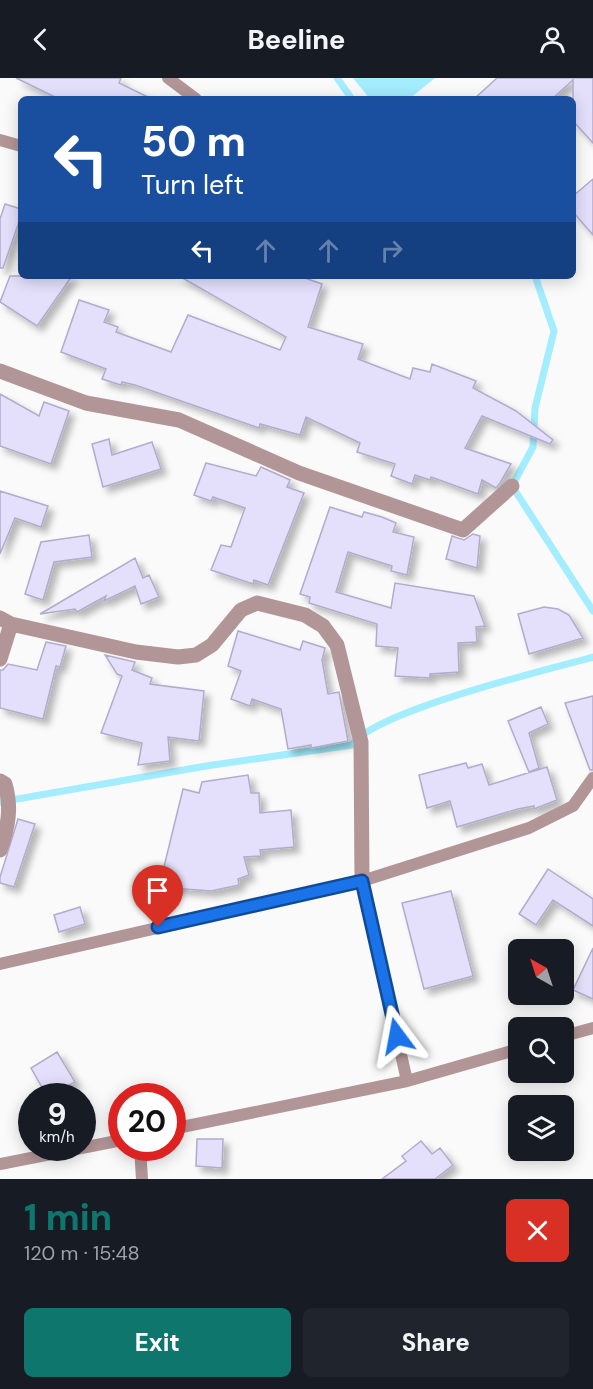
<!DOCTYPE html>
<meta charset="utf-8">
<style>
:root{--surface:#171b24;--page:#20242c;--text:#f1f3f6;--muted:#9ea1a6;--accent:#0f766e}
body{margin:0;font-family:"DM Sans",sans-serif;background:var(--page);color:var(--text);height:100vh;display:flex;flex-direction:column;font-size:22px;white-space:nowrap}
*{box-sizing:border-box;margin:0}
p{font-size:20px;color:var(--muted)}
.icon{flex:none;width:33px;height:33px;fill:none;stroke:currentColor;stroke-width:2;stroke-linecap:round;stroke-linejoin:round}
.map{position:relative;height:1101px;overflow:hidden}
.panel{display:flex;flex-direction:column;background:var(--surface);flex:1}
.panel>*{flex:none}
.guide{position:absolute;left:18px;top:18px;width:558px;height:183px;border-radius:9px;box-shadow:0 3px 15px #0003;background:#1a4fa0;color:#fff;overflow:hidden}
.needle{width:39px;rotate:321deg}
.tools{position:absolute;left:508px;top:861px;display:grid;gap:12px}
.tools a{display:grid;place-items:center;width:66px;height:66px;border-radius:9px;background:var(--surface);box-shadow:0 3px 15px #0003;font-size:30px}
.speed{position:absolute;left:18px;top:1005px;display:flex;gap:12px;font-size:30px;font-weight:700;text-align:center}
.speed>*{display:grid;place-content:center;width:78px;height:78px;border-radius:50%;background:var(--surface);box-shadow:0 3px 15px #0003;line-height:1}
.speed small{font-size:15px;font-weight:400}
.speed .limit{border:9px solid #d22;background:#fff;color:#111}
.pin{position:absolute;display:grid;place-items:center;width:51px;height:51px;color:#fff;margin:-62px -26px;border-radius:50% 50% 50% 0;rotate:-45deg;box-shadow:0 0 6px #0007}
.pin .icon{rotate:45deg}
.me{position:absolute;width:66px;margin:-33px;rotate:347deg;stroke-linejoin:round;filter:drop-shadow(0 0 4px #0008)}
.turn{display:flex;align-items:center;gap:21px;height:126px;padding:0 24px;font-size:27px}
.turn .icon{width:78px;height:78px;stroke-width:2.5}
.turn b{display:block;font-size:42px;line-height:51px}
.lanes{display:flex;align-items:center;height:57px;padding:0 24px;background:#0003;justify-content:center;gap:30px;direction:ltr}
.lanes .off{opacity:.35}
.round{display:grid;place-items:center;flex:none;width:63px;height:63px;border-radius:9px;background:var(--page)}
.overview{display:flex;align-items:center;justify-content:space-between;height:102px;padding:0 24px}
h1{font-size:36px;font-weight:800;line-height:45px;color:var(--accent)}
.cta{display:flex;gap:12px;margin-top:auto;padding:12px 24px}
.cta a{flex:1;height:69px;border-radius:9px;background:var(--accent);color:#fff;font-size:24px;font-weight:800;line-height:69px;text-align:center}
.cta a+a{background:var(--page);color:var(--text)}
header{display:flex;justify-content:space-between;align-items:center;height:78px;padding:0 24px;background:var(--surface);font-size:27px;font-weight:800}
.map>svg:first-child{display:block}
.water{fill:#a3edfe}
.lines{fill:none;stroke-linecap:round;stroke-linejoin:round}
.stream{stroke:#a3edfe;stroke-width:7}
.building{fill:#e4dffb;stroke:#b2abcc;stroke-width:1.5;filter:url(#shadow)}
.lane{stroke:#b29597;stroke-width:12}
.street{stroke:#b29597;stroke-width:15}
.route-casing{stroke:#114b97;stroke-width:15}
.route{stroke:#1a73e8;stroke-width:10}
</style>
<header><svg class="icon" aria-label="back" viewBox="0 0 24 24"><path d="M15 5l-7 7 7 7"/></svg>Beeline<svg class="icon" aria-label="person" viewBox="0 0 24 24"><circle cx="12" cy="8" r="4"/><path d="M4 21q1-7 8-7t8 7"/></svg></header>
<div class="map">
<svg width="593" height="1101" viewBox="0 0 593 1101">
<defs>
<filter id="shadow"><feDropShadow dx="5.5" dy="5.5" stdDeviation="3" flood-color="#0004"/></filter>
</defs>
<rect width="100%" height="100%" fill="#fafafa"/>
<path class="water" d="M 353,0 L 435,0 L 409,21 L 370,21 Z"/>
<g class="lines">
<path class="stream" d="M 337,0 L 352,21
M 535,198 L 554,253 L 535,330 L 533,369 L 512,408 L 593,533
M 0,724 L 206,688 L 352,667 C 375,633 546,592 593,579"/>
</g>
<path class="building" d="M 16,0 L 121,0 L 119,5 L 152,21 L 59,21 Z
M 497,0 L 593,0 L 593,65 L 573,43 L 573,2 L 552,21 L 474,21 Z
M 593,101 L 593,157 L 573,134 L 573,118 Z
M 5,126 L 21,131 L 21,138 L 3,190 L 0,190 L 0,141 Z
M 10,198 L 72,198 L 37,248 L 0,224 Z
M 179,198 L 299,198 L 322,206 L 308,249 L 363,266 L 358,281 L 410,301 L 413,290 L 430,294 L 432,286 L 476,303 L 473,310 L 516,333 L 553,362 L 550,366 L 482,338 L 465,370 L 511,386 L 500,405 L 496,410 L 482,402 L 478,416 L 431,399 L 430,402 L 415,397 L 412,406 L 391,398 L 395,386 L 357,374 L 360,365 L 306,339 L 300,357 L 260,346 L 259,350 L 135,307 L 122,304 L 121,307 L 102,301 L 106,291 L 61,274 L 79,222 L 109,232 L 104,244 L 118,249 L 116,254 L 171,274 L 188,237 L 280,272 L 286,259 Z
M 0,316 L 39,338 L 44,324 L 69,333 L 51,386 L 0,368 Z
M 109,361 L 112,377 L 152,364 L 161,391 L 103,409 L 92,366 Z
M 206,385 L 256,398 L 261,389 L 290,402 L 287,409 L 304,415 L 268,507 L 254,502 L 253,506 L 211,492 L 221,467 L 231,469 L 245,430 L 213,419 L 211,423 L 194,417 Z
M 0,413 L 48,428 L 41,449 L 15,440 L 0,476 Z
M 330,429 L 362,439 L 364,434 L 382,439 L 396,445 L 393,454 L 414,459 L 407,497 L 391,493 L 392,488 L 348,474 L 336,514 L 391,530 L 395,505 L 474,518 L 485,548 L 476,549 L 477,564 L 458,565 L 459,594 L 430,596 L 430,600 L 395,598 L 398,570 L 376,568 L 377,546 L 309,525 L 310,519 L 300,516 Z
M 473,456 L 480,458 L 477,490 L 446,481 L 452,458 L 464,462 Z
M 89,457 L 92,479 L 54,484 L 43,522 L 25,516 L 41,464 Z
M 135,480 L 143,500 L 149,497 L 159,519 L 141,526 L 135,508 L 104,523 L 106,518 L 77,534 L 75,531 L 40,536 Z
M 544,529 L 558,531 L 569,537 L 583,560 L 529,576 L 518,536 Z
M 238,553 L 300,572 L 303,563 L 325,570 L 322,582 L 328,616 L 339,614 L 348,663 L 311,670 L 311,667 L 288,671 L 281,631 L 252,621 L 250,628 L 231,621 L 241,593 L 228,588 Z
M 46,564 L 66,568 L 60,589 L 56,588 L 43,641 L 0,630 L 0,592 L 3,592 L 8,586 L 37,592 Z
M 105,577 L 135,584 L 132,592 L 152,600 L 150,606 L 204,613 L 199,663 L 168,659 L 170,683 L 138,687 L 142,665 L 101,655 L 122,598 L 117,596 Z
M 593,618 L 593,692 L 590,692 L 565,625 Z
M 541,629 L 548,646 L 529,655 L 539,690 L 529,694 L 508,643 Z
M 466,685 L 468,690 L 482,686 L 489,707 L 547,689 L 557,722 L 534,731 L 534,728 L 518,731 L 457,749 L 450,723 L 427,730 L 419,697 Z
M 248,697 L 251,715 L 259,715 L 260,735 L 291,732 L 294,769 L 260,772 L 261,778 L 244,779 L 249,797 L 238,801 L 239,807 L 211,813 L 159,809 L 183,711 L 199,715 L 202,704 Z
M 18,741 L 35,746 L 14,809 L 0,805 L 0,799 Z
M 548,791 L 593,821 L 593,848 L 553,822 L 536,847 L 519,836 Z
M 451,813 L 473,898 L 424,911 L 402,825 Z
M 80,829 L 85,846 L 59,854 L 54,837 Z
M 593,870 L 593,921 L 573,912 Z
M 57,974 L 75,1004 L 47,1018 L 31,990 Z
M 197,1061 L 223,1061 L 222,1090 L 196,1088 Z
M 421,1063 L 432,1076 L 440,1070 L 453,1087 L 435,1101 L 382,1101 L 406,1083 L 402,1078 Z"/>
<g class="lines">
<path class="lane" d="M 168,0 L 196,21
M 0,62 L 21,68
M 362,803 L 407,1003 L 519,971
M 0,886 L 362,803 L 529,750 L 573,728 L 593,700
M 564,958 L 593,950
M 172,1051 L 407,1003
M 140,1070 L 142,1101
M 0,1086 L 122,1062"/>
<path class="street" d="M 0,293 L 86,325 L 179,342 L 299,395 L 463,452 L 512,408
M 0,540 L 11,546 L 136,574 L 178,579 L 196,577 L 212,567 L 241,532 L 257,525 L 305,537 L 323,548 L 337,567 L 361,664 L 362,803
M 0,581 L 11,546
M 0,703 L 5,706 C 12,730 8,749 0,772"/>
</g>
<g class="lines">
<defs>
<path id="route" d="M 158,849 L 362,803 L 397,958"/>
</defs>
<use href="#route" class="route-casing"/>
<use href="#route" class="route"/>
</g>
</svg>
<div class="tools">
<a><svg class="needle" viewBox="-14 -14 28 28"><path d="M0-13l5 13h-10z" fill="#e53935"/><path d="M0 13l5-13h-10z" fill="#9ea1a6"/></svg></a>
<a><svg class="icon" aria-label="search" viewBox="0 0 24 24"><circle cx="10" cy="10" r="6"/><path d="M15 15l6 6"/></svg></a>
<a><svg class="icon" aria-label="layers" viewBox="0 0 24 24"><path d="M12 4l9 5-9 5-9-5zM3 14l9 5 9-5"/></svg></a>
</div>
<div class="speed"><div>9<small>km/h</small></div><div class="limit">20</div></div>
<div class="pin" style="left:158px;top:849px;background:#d93025"><svg class="icon" aria-label="arrive" viewBox="0 0 24 24"><path d="M6 21V4h12l-3 4 3 4H6"/></svg></div>
<svg class="me" style="left:397px;top:958px" viewBox="-20 -20 40 40"><path d="M0-17L14 15 0 8-14 15z" fill="#1a73e8" stroke="#fff" stroke-width="4"/></svg>
<div class="guide">
<div class="turn"><svg class="icon" aria-label="left" viewBox="0 0 24 24"><path d="M17 20v-9H6M10 6l-5 5 5 5"/></svg><div><b>50 m</b>Turn left</div></div>
<div class="lanes"><svg class="icon" aria-label="left" viewBox="0 0 24 24"><path d="M17 20v-9H6M10 6l-5 5 5 5"/></svg><svg class="icon off" aria-label="ahead" viewBox="0 0 24 24"><path d="M12 20V5M6 11l6-6 6 6"/></svg><svg class="icon off" aria-label="ahead" viewBox="0 0 24 24"><path d="M12 20V5M6 11l6-6 6 6"/></svg><svg class="icon off" aria-label="right" viewBox="0 0 24 24"><path d="M7 20v-9h11M14 6l5 5-5 5"/></svg></div>
</div>
</div>
<section class="panel">
<div class="overview"><div><h1>1 min</h1><p>120 m · 15:48</p></div><a class="round" style="background:#d93025;color:#fff"><svg class="icon" aria-label="close" viewBox="0 0 24 24"><path d="M6 6l12 12M18 6L6 18"/></svg></a></div>
<div class="cta"><a>Exit</a><a>Share</a></div>
</section>
